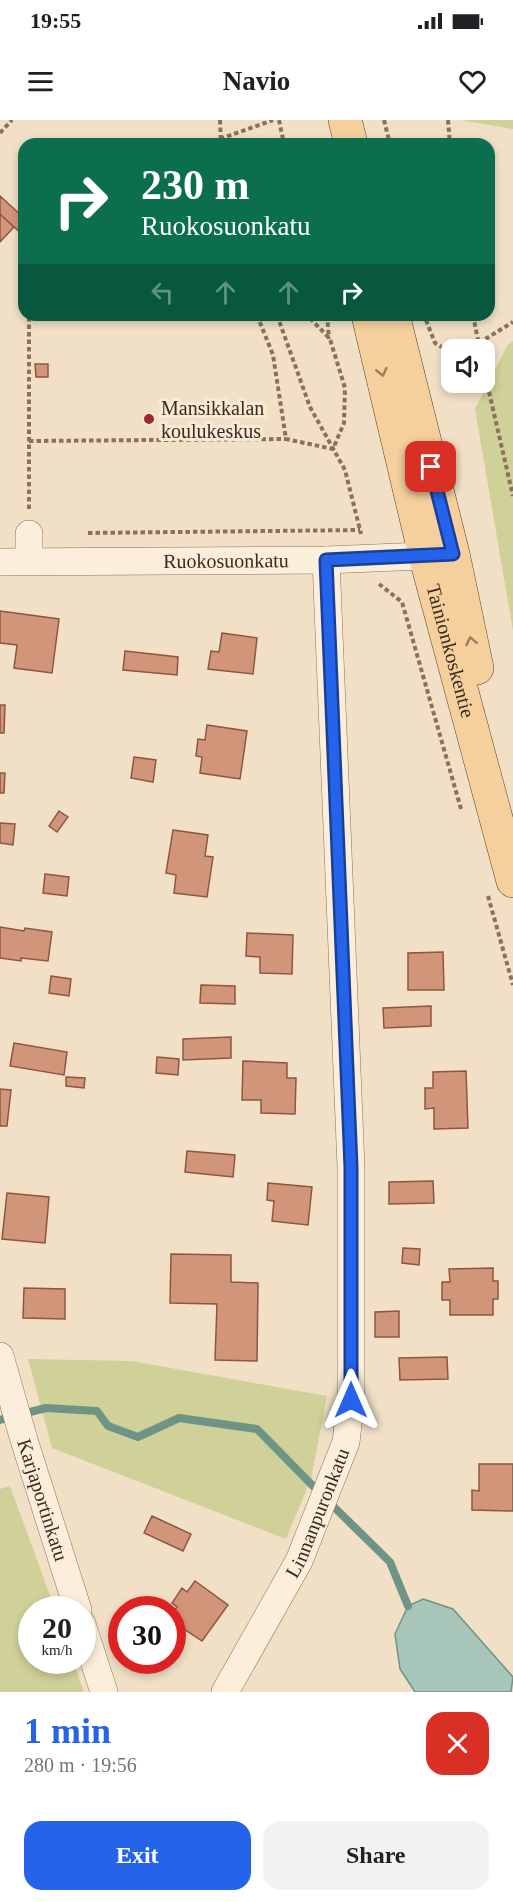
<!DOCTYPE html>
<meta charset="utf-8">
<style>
:root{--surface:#fff;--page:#f2f2f2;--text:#202124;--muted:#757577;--accent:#2563eb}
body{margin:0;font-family:"Times New Roman",serif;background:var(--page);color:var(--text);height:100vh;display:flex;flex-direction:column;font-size:22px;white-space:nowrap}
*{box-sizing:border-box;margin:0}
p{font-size:20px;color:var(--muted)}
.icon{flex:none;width:33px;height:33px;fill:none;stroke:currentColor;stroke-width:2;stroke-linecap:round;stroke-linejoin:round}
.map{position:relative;height:1572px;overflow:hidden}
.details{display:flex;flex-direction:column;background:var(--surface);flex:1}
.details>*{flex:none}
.banner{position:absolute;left:18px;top:18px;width:477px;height:183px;border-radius:18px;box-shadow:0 3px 9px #0003;background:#0b6e4f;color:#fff;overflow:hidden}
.fabs{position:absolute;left:441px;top:219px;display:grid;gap:12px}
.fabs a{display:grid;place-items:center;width:54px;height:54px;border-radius:12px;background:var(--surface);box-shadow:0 3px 9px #0003;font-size:30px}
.speed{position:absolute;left:18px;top:1476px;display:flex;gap:12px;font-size:30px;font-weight:700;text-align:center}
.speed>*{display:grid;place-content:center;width:78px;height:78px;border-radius:50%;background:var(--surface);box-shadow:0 3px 9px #0003;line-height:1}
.speed small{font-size:15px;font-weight:400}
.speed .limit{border:9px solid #d22;background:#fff;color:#111}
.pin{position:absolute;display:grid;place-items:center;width:51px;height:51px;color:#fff;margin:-26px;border-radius:12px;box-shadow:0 3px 9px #0006}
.me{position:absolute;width:66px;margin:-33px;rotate:0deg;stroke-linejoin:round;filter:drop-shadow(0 0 4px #0008)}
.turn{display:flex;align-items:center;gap:21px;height:126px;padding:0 24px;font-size:27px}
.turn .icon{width:78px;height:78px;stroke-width:2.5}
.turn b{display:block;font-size:42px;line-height:51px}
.lanes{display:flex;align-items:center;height:57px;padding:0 24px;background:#0003;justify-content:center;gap:30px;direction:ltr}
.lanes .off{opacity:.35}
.round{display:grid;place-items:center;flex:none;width:63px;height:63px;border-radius:18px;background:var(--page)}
.summary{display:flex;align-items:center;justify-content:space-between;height:102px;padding:0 24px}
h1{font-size:36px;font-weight:600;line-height:45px;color:var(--accent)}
.button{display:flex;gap:12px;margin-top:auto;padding:12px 24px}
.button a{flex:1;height:69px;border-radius:18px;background:var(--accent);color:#fff;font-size:24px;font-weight:600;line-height:69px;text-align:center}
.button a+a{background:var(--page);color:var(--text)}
.status{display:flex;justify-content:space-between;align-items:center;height:42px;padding:0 30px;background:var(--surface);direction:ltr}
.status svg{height:16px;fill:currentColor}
header{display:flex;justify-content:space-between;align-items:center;height:78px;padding:0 24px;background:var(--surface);font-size:27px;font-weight:600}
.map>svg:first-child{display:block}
.green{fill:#d0d099}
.water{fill:#a8c5b9;stroke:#6e9486;stroke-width:1.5}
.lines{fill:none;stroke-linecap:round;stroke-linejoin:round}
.stream{stroke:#6e9486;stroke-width:8}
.building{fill:#d1957a;stroke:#8f553f;stroke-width:1.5}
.minor-casing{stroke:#8e705a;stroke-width:28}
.major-casing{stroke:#5c3f2e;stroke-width:34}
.path{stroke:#8e705a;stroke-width:4;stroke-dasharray:4.5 3;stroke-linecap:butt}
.minor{stroke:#fbeeda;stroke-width:27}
.major{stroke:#f5d09d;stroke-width:33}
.oneway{stroke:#997d5e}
.route-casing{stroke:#184099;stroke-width:15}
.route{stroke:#2563eb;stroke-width:10}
.poi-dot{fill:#a12635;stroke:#f8ebd6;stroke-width:2}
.labels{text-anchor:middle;stroke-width:6;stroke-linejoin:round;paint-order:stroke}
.poi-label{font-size:20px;fill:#3d2a1f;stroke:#f8ebd6;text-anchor:start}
.street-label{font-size:20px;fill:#3d2a1f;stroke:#f8ebd6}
</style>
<div class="status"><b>19:55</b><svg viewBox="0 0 49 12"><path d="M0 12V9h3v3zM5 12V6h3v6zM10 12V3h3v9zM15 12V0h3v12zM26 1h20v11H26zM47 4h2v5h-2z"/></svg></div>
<header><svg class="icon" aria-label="menu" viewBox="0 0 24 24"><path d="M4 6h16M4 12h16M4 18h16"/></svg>Navio<svg class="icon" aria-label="heart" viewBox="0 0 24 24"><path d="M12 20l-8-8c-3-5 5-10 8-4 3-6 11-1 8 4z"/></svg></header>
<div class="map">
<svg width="513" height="1572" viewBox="0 0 513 1572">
<rect width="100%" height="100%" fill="#f1e0c6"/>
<path class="green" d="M 464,0 L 513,0 L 513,9 L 465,1 Z
M 513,221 L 513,511 L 475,289 L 507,226 Z
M 28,1239 L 132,1241 L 327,1276 L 311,1359 L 286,1419 L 52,1328 Z
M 10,1366 L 55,1489 L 32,1490 L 32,1540 L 73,1541 L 84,1572 L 0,1572 L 0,1369 Z"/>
<path class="water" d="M 423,1479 L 453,1489 L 513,1557 L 511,1572 L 415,1572 L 400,1549 L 395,1514 L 408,1486 Z"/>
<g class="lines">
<path class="stream" d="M 30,1292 L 46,1288 L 97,1291 L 108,1306 L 138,1317 L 179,1298 L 257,1309 L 314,1367
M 0,1300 L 3,1299
M 334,1387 L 390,1442 L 408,1486"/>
</g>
<path class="building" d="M 0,76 L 24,98 L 24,116 L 0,94 Z
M 0,94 L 14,107 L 0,122 Z
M 35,244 L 48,244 L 48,257 L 36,257 Z
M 0,491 L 59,499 L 52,553 L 14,548 L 17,525 L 0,523 Z
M 222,513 L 257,518 L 253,554 L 208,549 L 211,531 L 219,532 Z
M 125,531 L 178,537 L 177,555 L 123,550 Z
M 0,585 L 5,585 L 4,613 L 0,613 Z
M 207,605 L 247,611 L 240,659 L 200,653 L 202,637 L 196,636 L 198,619 L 205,620 Z
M 134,637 L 156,640 L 153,662 L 131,658 Z
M 0,653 L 5,653 L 4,673 L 0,673 Z
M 59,691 L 68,697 L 57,712 L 49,706 Z
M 0,703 L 15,704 L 13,725 L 0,723 Z
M 173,710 L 208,715 L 205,736 L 213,737 L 207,777 L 174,773 L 176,755 L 166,753 Z
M 45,754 L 69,757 L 67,776 L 43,773 Z
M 0,807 L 24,811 L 25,808 L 52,812 L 48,841 L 21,838 L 21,841 L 0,838 Z
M 247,813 L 293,815 L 292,854 L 260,853 L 260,837 L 246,836 Z
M 443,832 L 444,870 L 408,870 L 408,833 Z
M 51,856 L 71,859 L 69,876 L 49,873 Z
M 201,865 L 235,866 L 235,884 L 200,883 Z
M 431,886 L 431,906 L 384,908 L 383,888 Z
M 231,917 L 231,938 L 183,940 L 183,919 Z
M 14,923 L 67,932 L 64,955 L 10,946 Z
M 157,937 L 179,939 L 178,955 L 156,953 Z
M 243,941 L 287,943 L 287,958 L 296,958 L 295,994 L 261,993 L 261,980 L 242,980 Z
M 466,951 L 468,1008 L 434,1009 L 434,988 L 425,989 L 425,968 L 433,968 L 433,952 Z
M 66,957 L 85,958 L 84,968 L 66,966 Z
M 0,969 L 11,970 L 7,1006 L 0,1006 Z
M 187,1031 L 235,1035 L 233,1057 L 185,1052 Z
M 433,1061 L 434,1083 L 389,1084 L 389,1062 Z
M 268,1063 L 312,1067 L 308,1105 L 272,1101 L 274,1081 L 267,1080 Z
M 7,1073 L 49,1077 L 45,1123 L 2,1119 Z
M 403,1128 L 420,1129 L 419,1145 L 402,1143 Z
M 171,1134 L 231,1135 L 231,1162 L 258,1163 L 257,1241 L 215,1240 L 217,1184 L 170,1183 Z
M 493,1148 L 493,1161 L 498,1161 L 498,1179 L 493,1179 L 493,1195 L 450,1195 L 450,1180 L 442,1180 L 442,1162 L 450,1162 L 449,1149 Z
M 24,1168 L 65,1169 L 65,1199 L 23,1198 Z
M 399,1191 L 399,1217 L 375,1217 L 375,1192 Z
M 447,1237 L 448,1259 L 400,1260 L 399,1238 Z
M 479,1344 L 513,1344 L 513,1391 L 472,1390 L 472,1370 L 479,1371 Z
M 152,1396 L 191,1414 L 183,1431 L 144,1413 Z
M 195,1461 L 228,1485 L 202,1521 L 172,1501 L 172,1494 L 177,1487 L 172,1483 L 182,1468 L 187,1472 Z"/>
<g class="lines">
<defs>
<g id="minor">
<path d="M 29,414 L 29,441"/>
<path id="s1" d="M 0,442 L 326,440 L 446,435"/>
<path id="s2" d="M 0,1236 L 24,1320 L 78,1490"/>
<path d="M 82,1504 L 104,1572"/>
<path id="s3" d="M 225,1572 L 299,1441 L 346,1322 L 351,1280 L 351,1047 L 326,440"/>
</g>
<g id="major">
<path d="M 345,0 L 351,24"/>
<path id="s4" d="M 368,195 L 425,435 L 513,761"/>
<path d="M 393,195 L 453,434 L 477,548"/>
</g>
</defs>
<use href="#minor" class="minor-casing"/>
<use href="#major" class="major-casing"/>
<path class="path" d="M 220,0 L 221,24
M 279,0 L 284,24
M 384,0 L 390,24
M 448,0 L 450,24
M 0,13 L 12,0
M 220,19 L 273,0
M 257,195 L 273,235 L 286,319 L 333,329 L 344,303 L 345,268 L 330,219 L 307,195
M 277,195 L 310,287 L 345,350 L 361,414
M 327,195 L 329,219
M 473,195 L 480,230
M 426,200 L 435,223 L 452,233
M 479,223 L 513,202
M 484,250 L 513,376
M 29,321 L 286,319
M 29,389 L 29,195
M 88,413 L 360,410
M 379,464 L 402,482 L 461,689
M 488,776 L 513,865"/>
<use href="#minor" class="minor"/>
<use href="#major" class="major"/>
</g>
<defs><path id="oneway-chevron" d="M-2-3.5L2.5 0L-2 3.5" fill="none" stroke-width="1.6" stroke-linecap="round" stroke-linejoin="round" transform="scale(1.5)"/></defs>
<g class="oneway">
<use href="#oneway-chevron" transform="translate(382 252) rotate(77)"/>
<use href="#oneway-chevron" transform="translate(471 521) rotate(-102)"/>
</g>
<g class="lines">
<defs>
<path id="route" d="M 351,1280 L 351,1047 L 326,440 L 453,434 L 431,347"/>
</defs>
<use href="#route" class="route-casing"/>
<use href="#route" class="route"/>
</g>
<circle class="poi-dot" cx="149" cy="299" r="6"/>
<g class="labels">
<g class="poi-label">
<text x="161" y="295">Mansikkalan<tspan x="161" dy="23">koulukeskus</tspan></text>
</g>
<g class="street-label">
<text dy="7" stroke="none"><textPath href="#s1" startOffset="226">Ruokosuonkatu</textPath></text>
<text dy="7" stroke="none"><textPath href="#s4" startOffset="346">Tainionkoskentie</textPath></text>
<text dy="7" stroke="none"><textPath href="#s2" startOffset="150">Karjaportinkatu</textPath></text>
<text dy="7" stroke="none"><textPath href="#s3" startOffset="202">Linnanpuronkatu</textPath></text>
</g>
</g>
</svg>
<div class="fabs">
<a><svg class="icon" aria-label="sound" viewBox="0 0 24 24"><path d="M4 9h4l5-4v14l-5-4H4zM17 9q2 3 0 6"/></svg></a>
</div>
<div class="speed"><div>20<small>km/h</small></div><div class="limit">30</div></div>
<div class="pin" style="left:431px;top:347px;background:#d93025"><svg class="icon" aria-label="arrive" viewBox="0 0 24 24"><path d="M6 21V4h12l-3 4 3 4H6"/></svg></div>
<svg class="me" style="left:351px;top:1280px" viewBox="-20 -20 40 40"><path d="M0-17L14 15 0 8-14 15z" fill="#2563eb" stroke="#fff" stroke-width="4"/></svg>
<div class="banner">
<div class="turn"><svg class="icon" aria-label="right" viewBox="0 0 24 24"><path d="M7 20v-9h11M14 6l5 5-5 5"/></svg><div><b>230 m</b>Ruokosuonkatu</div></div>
<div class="lanes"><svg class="icon off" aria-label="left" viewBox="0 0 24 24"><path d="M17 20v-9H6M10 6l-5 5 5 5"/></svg><svg class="icon off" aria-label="ahead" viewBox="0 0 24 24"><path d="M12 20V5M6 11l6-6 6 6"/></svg><svg class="icon off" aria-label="ahead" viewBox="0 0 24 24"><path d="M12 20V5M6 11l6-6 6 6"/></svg><svg class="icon" aria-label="right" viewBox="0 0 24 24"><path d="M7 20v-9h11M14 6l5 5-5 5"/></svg></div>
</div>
</div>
<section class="details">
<div class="summary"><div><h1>1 min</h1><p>280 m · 19:56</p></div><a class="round" style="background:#d93025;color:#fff"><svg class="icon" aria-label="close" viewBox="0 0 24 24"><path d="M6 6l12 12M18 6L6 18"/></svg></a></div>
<div class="button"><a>Exit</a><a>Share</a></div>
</section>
